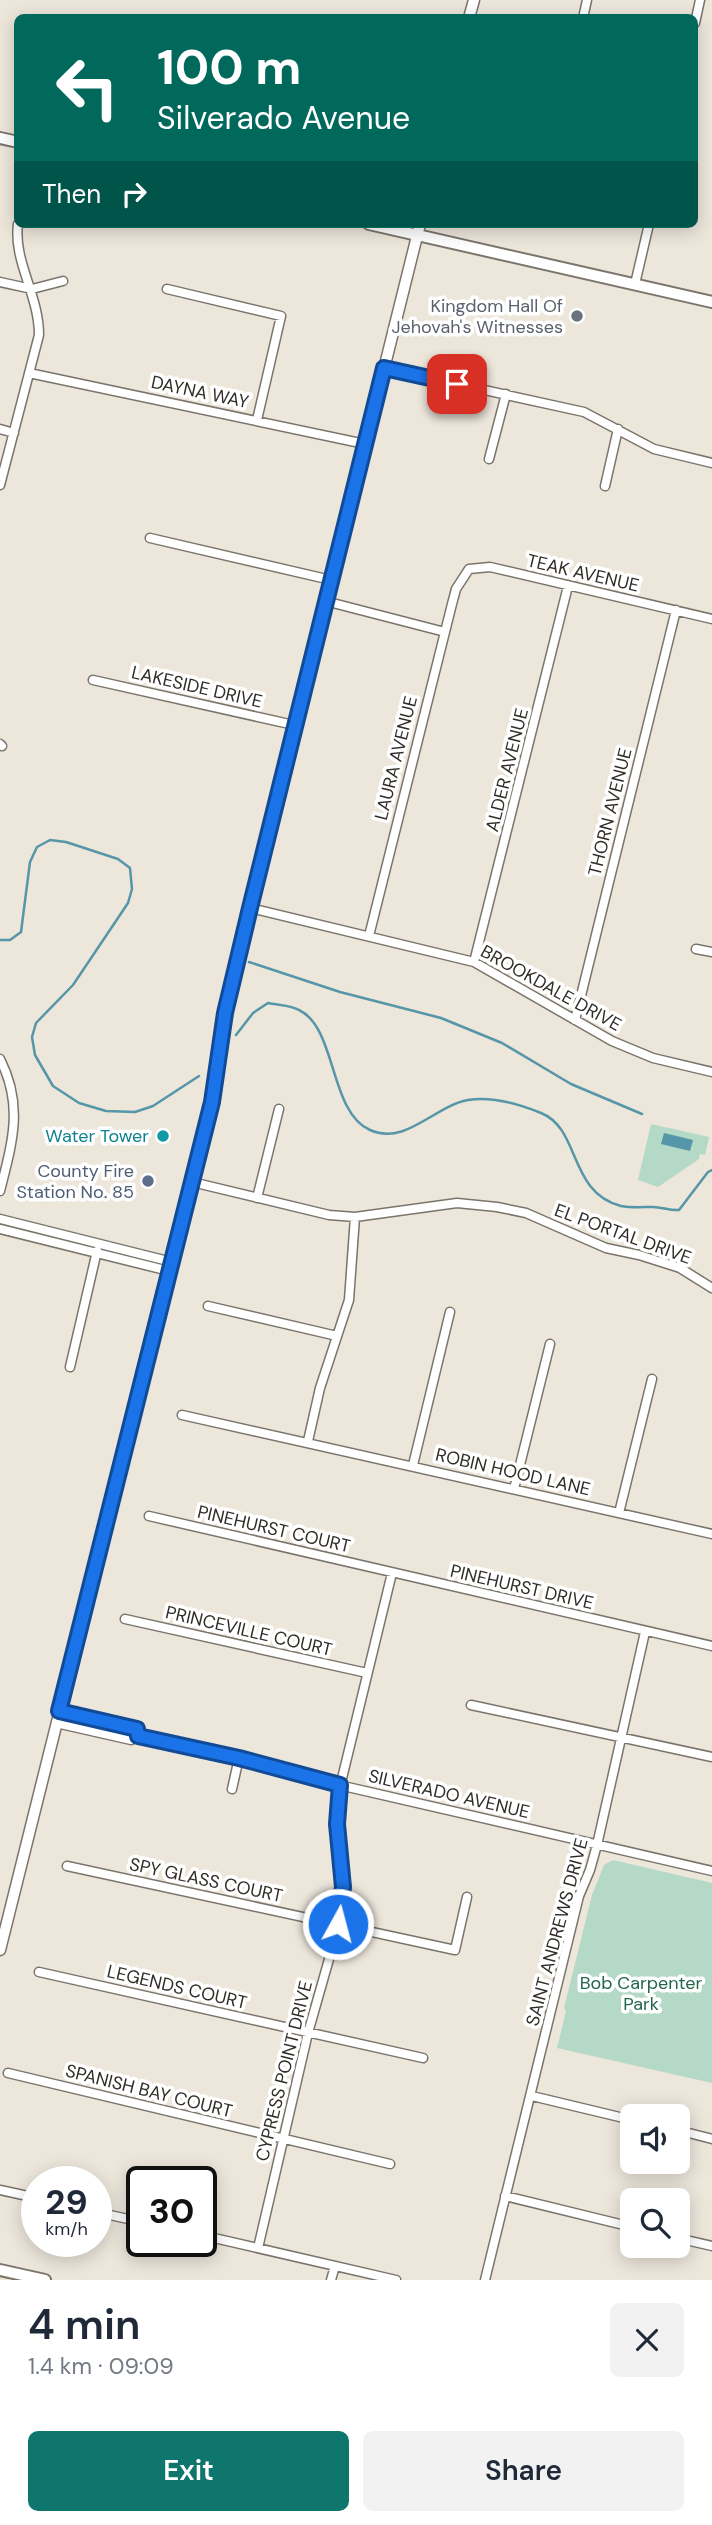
<!DOCTYPE html>
<meta charset="utf-8">
<style>
:root{--surface:#fff;--page:#f2f2f3;--text:#1f2937;--muted:#747a83;--accent:#0f766e}
body{margin:0;font-family:"DM Sans",sans-serif;background:var(--page);color:var(--text);height:100vh;display:flex;flex-direction:column;font-size:26px;white-space:nowrap}
*{box-sizing:border-box;margin:0}
p{font-size:23px;color:var(--muted)}
.icon{flex:none;width:38px;height:38px;fill:none;stroke:currentColor;stroke-width:2;stroke-linecap:round;stroke-linejoin:round}
.map{position:relative;height:2280px;overflow:hidden}
.panel{display:flex;flex-direction:column;background:var(--surface);flex:1}
.panel>*{flex:none}
.banner{position:absolute;left:14px;top:14px;width:684px;height:214px;border-radius:10px;box-shadow:0 4px 18px #0003;background:#00695c;color:#fff;overflow:hidden}
.tools{position:absolute;left:620px;top:2104px;display:grid;gap:14px}
.tools a{display:grid;place-items:center;width:70px;height:70px;border-radius:10px;background:var(--surface);box-shadow:0 4px 18px #0003;font-size:35px}
.speed{position:absolute;left:21px;top:2166px;display:flex;gap:14px;font-size:35px;font-weight:700;text-align:center}
.speed>*{display:grid;place-content:center;width:91px;height:91px;border-radius:50%;background:var(--surface);box-shadow:0 4px 18px #0003;line-height:1}
.speed small{font-size:18px;font-weight:400}
.speed .limit{border:4px solid #111;border-radius:10px;background:#fff;color:#111}
.pin{position:absolute;display:grid;place-items:center;width:60px;height:60px;color:#fff;margin:-30px;border-radius:14px;box-shadow:0 4px 10px #0006}
.me{position:absolute;width:77px;margin:-38px;rotate:7deg;stroke-linejoin:round;filter:drop-shadow(0 0 5px #0008)}
.turn{display:flex;align-items:center;gap:24px;height:147px;padding:0 28px;font-size:32px}
.turn .icon{width:91px;height:91px;stroke-width:2.5}
.turn b{display:block;font-size:49px;line-height:60px}
.then{display:flex;align-items:center;height:66px;padding:0 28px;background:#0003;gap:14px;font-size:26px}
.round{display:grid;place-items:center;flex:none;width:74px;height:74px;border-radius:10px;background:var(--page)}
.overview{display:flex;align-items:center;justify-content:space-between;height:119px;padding:0 28px}
h1{font-size:42px;font-weight:600;line-height:52px}
.primary-button{display:flex;gap:14px;margin-top:auto;padding:14px 28px}
.primary-button a{flex:1;height:80px;border-radius:10px;background:var(--accent);color:#fff;font-size:28px;font-weight:600;line-height:80px;text-align:center}
.primary-button a+a{background:var(--page);color:var(--text)}
.map>svg:first-child{display:block}
.green{fill:#b4d9c7}
.water{fill:#5596a8}
.lines{fill:none;stroke-linecap:round;stroke-linejoin:round}
.stream{stroke:#5596a8;stroke-width:2.5}
.minor-casing{stroke:#7a746b;stroke-width:11}
.tertiary-casing{stroke:#7a746b;stroke-width:13}
.secondary-casing{stroke:#7a746b;stroke-width:14}
.minor{stroke:#fff;stroke-width:8}
.tertiary{stroke:#fff;stroke-width:10}
.secondary{stroke:#fff;stroke-width:10}
.route-casing{stroke:#114b97;stroke-width:18}
.route{stroke:#1a73e8;stroke-width:12}
.worship-dot{fill:#6b7280;stroke:#fff;stroke-width:2.5}
.culture-dot{fill:#0f9aa8;stroke:#fff;stroke-width:2.5}
.service-dot{fill:#5c6f8a;stroke:#fff;stroke-width:2.5}
.labels{text-anchor:middle;stroke-width:7;stroke-linejoin:round;paint-order:stroke}
.worship-label{font-size:18px;fill:#5b616d;stroke:#fff;text-anchor:end}
.street-label{font-size:18px;fill:#302d29;stroke:#fff}
.culture-label{font-size:18px;fill:#0d838f;stroke:#fff;text-anchor:end}
.service-label{font-size:18px;fill:#4e5e75;stroke:#fff;text-anchor:end}
.park-label{font-size:18px;fill:#22664c;stroke:#fff}
</style>
<div class="map">
<svg width="712" height="2280" viewBox="0 0 712 2280">
<rect width="100%" height="100%" fill="#ede6db"/>
<path class="green" d="M 651,1124 L 709,1137 L 705,1155 L 700,1154 L 699,1159 L 658,1187 L 638,1180 Z
M 613,1860 L 712,1883 L 712,2083 L 557,2048 L 566,2011 L 564,2008 L 592,1895 L 604,1865 Z"/>
<path class="water" d="M 664,1133 L 693,1140 L 690,1151 L 661,1144 Z"/>
<g class="lines">
<path class="stream" d="M 0,940 L 10,940 L 21,932 L 30,862 L 37,847 L 50,840 L 66,842 L 118,859 L 130,868 L 132,889 L 128,903 L 73,985 L 36,1023 L 32,1037 L 35,1055 L 53,1086 L 79,1103 L 106,1111 L 135,1112 L 153,1106 L 199,1076
M 249,962 L 340,992 L 441,1018 L 502,1043 L 571,1084 L 642,1114
M 236,1035 L 253,1013 L 268,1003 C 277,1005 290,1005 299,1010 C 337,1028 329,1112 370,1130 C 406,1146 434,1106 468,1100 C 492,1096 519,1104 541,1113 C 581,1129 568,1192 621,1206 C 631,1208 643,1207 653,1207 C 662,1207 670,1211 679,1210 L 708,1172 L 712,1170"/>
<defs>
<path id="minor" d="M 583,18 L 587,0
M 695,23 L 700,0
M 0,282 L 32,289 L 63,281
M 635,284 L 649,224
M 167,289 L 281,316 L 257,420
M 384,368 L 584,412 L 654,449 L 712,463
M 29,373 L 365,444
M 0,429 L 14,433
M 489,459 L 506,394
M 0,485 L 39,335 C 39,295 13,261 18,224
M 605,486 L 618,429
M 150,538 L 331,580
M 325,601 L 445,632
M 93,680 L 294,725
M 0,744 L 2,746
M 250,908 L 474,962 L 612,1041 L 653,1058 L 712,1072
M 369,936 L 452,604 L 456,589 L 469,569 L 490,567 L 712,619
M 696,949 L 712,952
M 474,962 L 568,586
M 575,1020 L 676,610
M 0,1059 C 24,1106 12,1143 0,1191
M 192,1182 L 329,1215 L 355,1217 L 457,1203 L 497,1207 L 526,1213 L 606,1248 L 639,1255 L 680,1268 L 712,1288
M 257,1198 L 279,1109
M 0,1219 L 172,1262
M 0,1229 L 169,1271
M 208,1306 L 337,1336
M 70,1367 L 97,1251
M 182,1415 L 712,1534
M 308,1441 L 320,1388 L 349,1300 L 355,1217
M 413,1465 L 450,1312
M 514,1489 L 550,1344
M 619,1513 L 652,1379
M 149,1516 L 712,1646
M 125,1619 L 367,1673
M 471,1705 L 712,1757
M 59,1711 L 137,1729 L 138,1736
M 56,1723 L 131,1740 L 138,1736 L 239,1758 L 339,1785 L 712,1871
M 232,1789 L 239,1758
M 67,1866 L 455,1950 L 467,1897
M 39,1972 L 423,2058
M 8,2073 L 390,2164
M 532,2096 L 632,2120
M 677,2130 L 712,2139
M 0,2190 L 37,2198
M 505,2196 L 632,2227
M 96,2212 L 142,2222
M 201,2235 L 396,2280
M 677,2238 L 712,2246
M 258,2248 L 308,2033 L 339,1924 L 343,1887 L 337,1824 L 337,1799 L 392,1573
M 331,2280 L 335,2266
M 485,2280 L 579,1896 L 590,1870 L 597,1845 L 645,1632"/>
<path id="tertiary" d="M 469,18 L 474,0
M 0,1950 L 212,1102 L 225,1013 L 250,908 L 420,224"/>
<path id="secondary" d="M 0,138 L 18,142
M 369,224 L 712,302
M 0,2270 L 45,2280"/>
</defs>
<use href="#minor" class="minor-casing"/>
<use href="#tertiary" class="tertiary-casing"/>
<use href="#secondary" class="secondary-casing"/>
<use href="#minor" class="minor"/>
<use href="#tertiary" class="tertiary"/>
<use href="#secondary" class="secondary"/>
</g>
<g class="lines">
<defs>
<path id="route" d="M 338,1924 L 343,1887 L 337,1824 L 340,1785 L 239,1758 L 138,1736 L 137,1729 L 59,1711 L 212,1102 L 225,1013 L 250,908 L 384,368 L 457,384"/>
</defs>
<use href="#route" class="route-casing"/>
<use href="#route" class="route"/>
</g>
<circle class="worship-dot" cx="577" cy="316" r="7"/>
<circle class="culture-dot" cx="163" cy="1136" r="7"/>
<circle class="service-dot" cx="148" cy="1181" r="7"/>
<g class="labels">
<g class="worship-label">
<text x="563" y="312">Kingdom Hall Of<tspan x="563" dy="21">Jehovah's Witnesses</tspan></text>
</g>
<g class="street-label">
<text transform="translate(200 392) rotate(12)" y="6">DAYNA WAY</text>
<text transform="translate(583 573) rotate(13)" y="6">TEAK AVENUE</text>
<text transform="translate(197 687) rotate(13)" y="6">LAKESIDE DRIVE</text>
<text transform="translate(396 758) rotate(-76)" y="6">LAURA AVENUE</text>
<text transform="translate(507 770) rotate(-76)" y="6">ALDER AVENUE</text>
<text transform="translate(610 812) rotate(-76)" y="6">THORN AVENUE</text>
<text transform="translate(551 988) rotate(29)" y="6">BROOKDALE DRIVE</text>
<text transform="translate(623 1234) rotate(20)" y="6">EL PORTAL DRIVE</text>
<text transform="translate(513 1472) rotate(13)" y="6">ROBIN HOOD LANE</text>
<text transform="translate(274 1529) rotate(13)" y="6">PINEHURST COURT</text>
<text transform="translate(522 1587) rotate(13)" y="6">PINEHURST DRIVE</text>
<text transform="translate(249 1631) rotate(13)" y="6">PRINCEVILLE COURT</text>
<text transform="translate(449 1794) rotate(13)" y="6">SILVERADO AVENUE</text>
<text transform="translate(206 1880) rotate(12)" y="6">SPY GLASS COURT</text>
<text transform="translate(557 1932) rotate(-75)" y="6">SAINT ANDREWS DRIVE</text>
<text transform="translate(177 1987) rotate(13)" y="6">LEGENDS COURT</text>
<text transform="translate(284 2071) rotate(-76)" y="6">CYPRESS POINT DRIVE</text>
<text transform="translate(149 2091) rotate(14)" y="6">SPANISH BAY COURT</text>
</g>
<g class="culture-label">
<text x="149" y="1142">Water Tower</text>
</g>
<g class="service-label">
<text x="134" y="1177">County Fire<tspan x="134" dy="21">Station No. 85</tspan></text>
</g>
<g class="park-label">
<text x="641" y="1989">Bob Carpenter<tspan x="641" dy="21">Park</tspan></text>
</g>
</g>
</svg>
<div class="tools">
<a><svg class="icon" aria-label="sound" viewBox="0 0 24 24"><path d="M4 9h4l5-4v14l-5-4H4zM17 9q2 3 0 6"/></svg></a>
<a><svg class="icon" aria-label="search" viewBox="0 0 24 24"><circle cx="10" cy="10" r="6"/><path d="M15 15l6 6"/></svg></a>
</div>
<div class="speed"><div>29<small>km/h</small></div><div class="limit">30</div></div>
<div class="pin" style="left:457px;top:384px;background:#d93025"><svg class="icon" aria-label="arrive" viewBox="0 0 24 24"><path d="M6 21V4h12l-3 4 3 4H6"/></svg></div>
<svg class="me" style="left:338px;top:1924px" viewBox="-20 -20 40 40"><circle r="17" fill="#1a73e8" stroke="#fff" stroke-width="3"/><path d="M0-11L8 9 0 5-8 9z" fill="#fff"/></svg>
<div class="banner">
<div class="turn"><svg class="icon" aria-label="left" viewBox="0 0 24 24"><path d="M17 20v-9H6M10 6l-5 5 5 5"/></svg><div><b>100 m</b>Silverado Avenue</div></div>
<div class="then">Then<svg class="icon" aria-label="right" viewBox="0 0 24 24"><path d="M7 20v-9h11M14 6l5 5-5 5"/></svg></div>
</div>
</div>
<section class="panel">
<div class="overview"><div><h1>4 min</h1><p>1.4 km · 09:09</p></div><a class="round"><svg class="icon" aria-label="close" viewBox="0 0 24 24"><path d="M6 6l12 12M18 6L6 18"/></svg></a></div>
<div class="primary-button"><a>Exit</a><a>Share</a></div>
</section>
